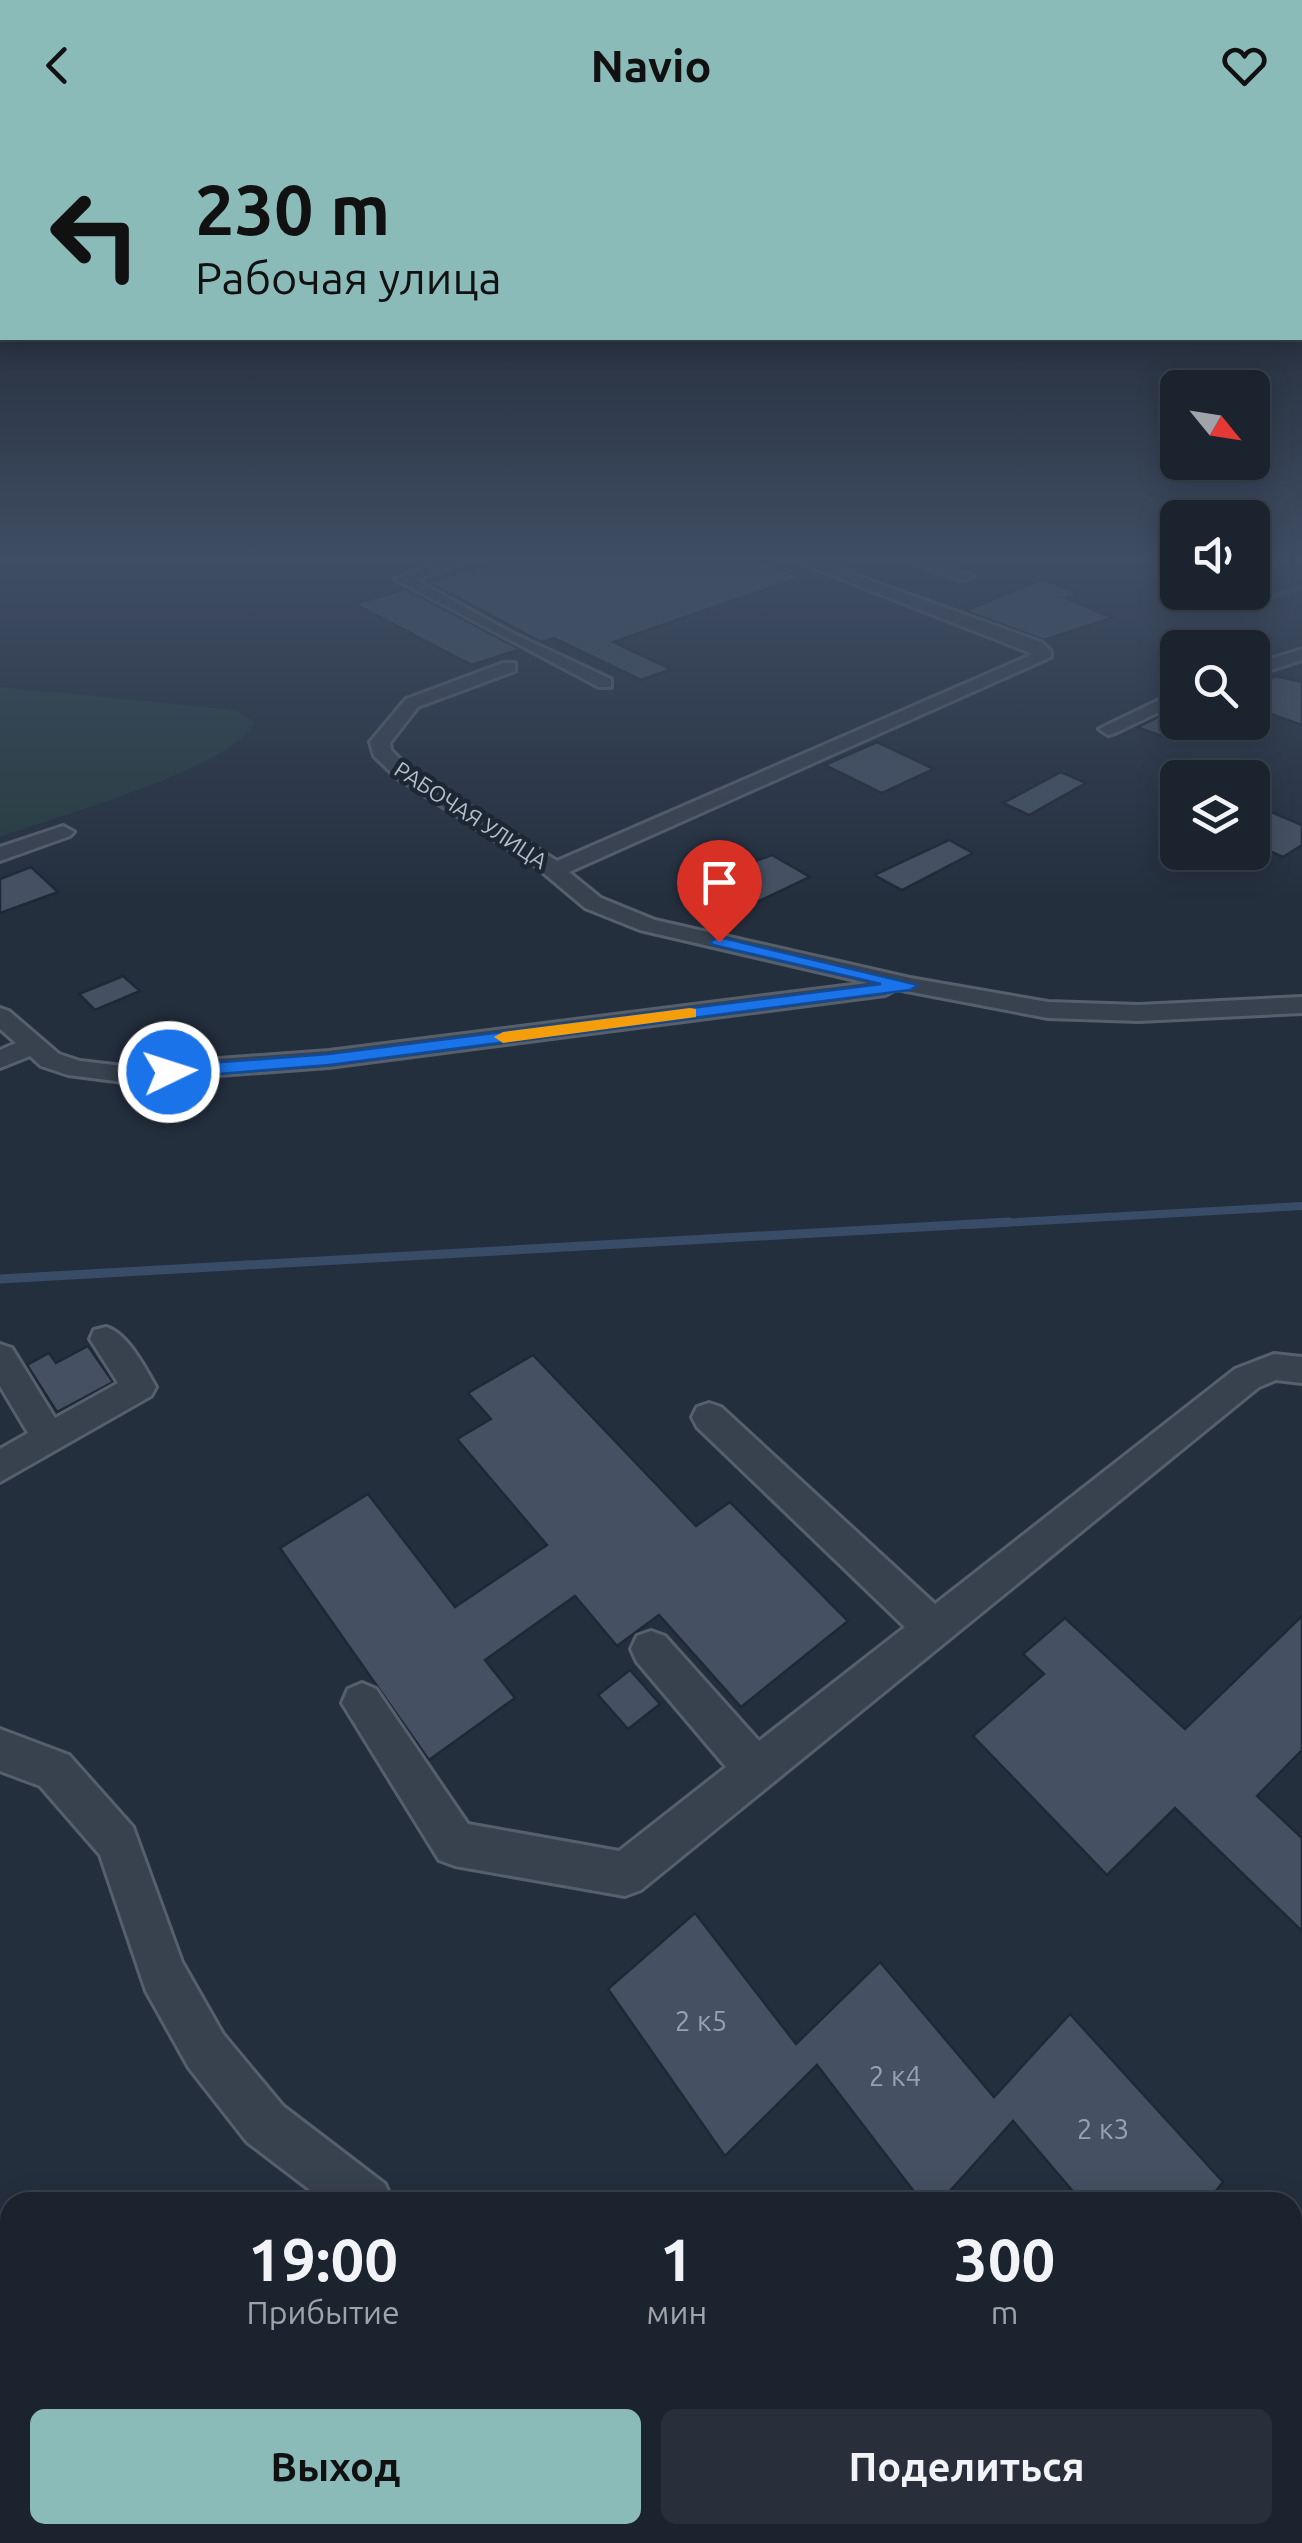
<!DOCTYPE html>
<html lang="ru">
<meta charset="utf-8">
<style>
:root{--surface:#1b232e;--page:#282f3a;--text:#f1f3f6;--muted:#a0a4aa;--line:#39404a;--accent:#8bbbb9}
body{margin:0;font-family:Ubuntu,sans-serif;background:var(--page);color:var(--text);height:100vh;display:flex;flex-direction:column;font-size:38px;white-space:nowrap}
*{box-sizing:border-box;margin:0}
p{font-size:32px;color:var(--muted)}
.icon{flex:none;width:55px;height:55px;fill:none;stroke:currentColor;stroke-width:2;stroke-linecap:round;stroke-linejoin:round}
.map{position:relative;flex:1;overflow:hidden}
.details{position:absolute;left:0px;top:2062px;width:1302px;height:352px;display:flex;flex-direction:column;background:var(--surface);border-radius:30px 30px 0 0;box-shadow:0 5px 25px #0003,0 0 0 2px var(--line)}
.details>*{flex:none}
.guide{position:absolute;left:0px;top:0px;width:1302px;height:210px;box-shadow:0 5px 25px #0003,0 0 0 2px var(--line);background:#8bbbb9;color:#111;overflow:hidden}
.needle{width:65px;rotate:120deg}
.buttons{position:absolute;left:1160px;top:240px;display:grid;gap:20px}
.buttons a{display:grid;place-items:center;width:110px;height:110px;border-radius:15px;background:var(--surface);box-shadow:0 5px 25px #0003,0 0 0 2px var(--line);font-size:50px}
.pin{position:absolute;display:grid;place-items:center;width:85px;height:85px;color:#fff;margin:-102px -42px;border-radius:50% 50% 50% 0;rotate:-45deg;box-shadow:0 0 10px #0007}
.pin .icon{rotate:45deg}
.me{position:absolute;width:110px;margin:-55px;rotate:86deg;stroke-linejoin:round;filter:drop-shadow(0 0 8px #0008)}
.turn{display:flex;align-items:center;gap:35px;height:210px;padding:0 30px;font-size:45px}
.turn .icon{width:130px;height:130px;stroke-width:2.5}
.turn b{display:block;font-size:70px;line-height:85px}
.eta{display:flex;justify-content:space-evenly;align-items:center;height:170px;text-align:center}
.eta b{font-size:60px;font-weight:700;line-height:70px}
.cta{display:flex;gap:20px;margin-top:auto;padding:20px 30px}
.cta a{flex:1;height:115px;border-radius:15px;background:var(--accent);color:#111;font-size:40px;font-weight:700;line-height:115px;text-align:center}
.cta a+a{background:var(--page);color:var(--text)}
header{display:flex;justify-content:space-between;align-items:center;height:130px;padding:0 30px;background:var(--accent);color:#111;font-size:45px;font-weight:700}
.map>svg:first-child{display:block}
.green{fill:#263c3f}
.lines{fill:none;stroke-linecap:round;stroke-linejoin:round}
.stream-far2{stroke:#394c67;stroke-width:5}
.stream-far1{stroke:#394c67;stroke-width:8}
.stream{stroke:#394c67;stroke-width:9}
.building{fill:#455162;stroke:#1f2835;stroke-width:2.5}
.minor-casing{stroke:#565f6c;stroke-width:6}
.minor{fill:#38414e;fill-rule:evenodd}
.route{fill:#1a73e8;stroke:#114b97;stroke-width:2.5}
.slow{fill:#f59e0b}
.labels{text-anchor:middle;stroke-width:9;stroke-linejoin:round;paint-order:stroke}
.far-street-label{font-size:22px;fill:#b4bcc9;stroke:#1d2633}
.near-number-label{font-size:28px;fill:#98a1af}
</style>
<header><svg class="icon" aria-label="back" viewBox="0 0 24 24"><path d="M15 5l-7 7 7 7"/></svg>Navio<svg class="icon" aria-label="heart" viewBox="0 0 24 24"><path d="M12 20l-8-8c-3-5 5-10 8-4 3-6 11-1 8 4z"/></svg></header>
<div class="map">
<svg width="1302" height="2413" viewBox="0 0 1302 2413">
<rect width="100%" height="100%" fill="#242f3e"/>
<path class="green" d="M 0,557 L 235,580 L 254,592 C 238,636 49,689 0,707 Z"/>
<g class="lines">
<path class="stream-far2" d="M 1235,462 L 1264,469 L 1302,457"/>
<path class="stream-far1" d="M 965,1095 L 1302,1076"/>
<path class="stream" d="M 0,1149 L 1009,1092"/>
</g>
<path class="building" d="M 506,430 L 756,430 L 801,447 L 613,512 L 671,539 L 641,550 L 554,508 L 541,512 L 428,452 Z
M 1042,449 L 1079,464 L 1066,468 L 1112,488 L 1044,510 L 965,481 Z
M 406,459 L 520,519 L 472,535 L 355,474 Z
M 1275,546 L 1302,552 L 1302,595 L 1252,577 L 1252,559 Z
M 1166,583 L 1178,587 L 1178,592 L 1197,594 L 1170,609 L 1137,597 Z
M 877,612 L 934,639 L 882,663 L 825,635 Z
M 1061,642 L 1086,653 L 1029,685 L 1003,673 Z
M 1252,674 L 1302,695 L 1302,715 L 1283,727 L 1252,713 Z
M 949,710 L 973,723 L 902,760 L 874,745 Z
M 772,725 L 810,747 L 759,771 L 717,745 Z
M 31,737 L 58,762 L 0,783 L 0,749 Z
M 123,846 L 140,861 L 95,880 L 79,864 Z
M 88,1216 L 113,1252 L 57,1282 L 27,1235 L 49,1223 L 56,1233 Z
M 533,1225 L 696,1396 L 730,1372 L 848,1491 L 741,1577 L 659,1485 L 617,1516 L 575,1466 L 485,1530 L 515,1568 L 429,1630 L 280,1418 L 368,1364 L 455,1477 L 547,1415 L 457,1309 L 491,1289 L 468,1263 Z
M 1302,1486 L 1302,1620 L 1257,1666 L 1302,1708 L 1302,1801 L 1175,1678 L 1107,1745 L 973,1606 L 1044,1544 L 1023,1524 L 1065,1488 L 1185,1599 Z
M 630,1540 L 660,1574 L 628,1599 L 598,1565 Z
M 695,1783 L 796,1914 L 880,1832 L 994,1967 L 1070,1884 L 1223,2052 L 1207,2072 L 1082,2072 L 1013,1991 L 940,2072 L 922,2072 L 817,1935 L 725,2026 L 608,1859 Z"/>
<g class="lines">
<defs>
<path id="minor" d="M 446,430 L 467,430 L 416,450 L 510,502 L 611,549 L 611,557 L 599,557 L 395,449 Z
M 793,430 L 813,430 L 1041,512 L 1051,521 L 1051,527 L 569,742 L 601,768 L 655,790 L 910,848 L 1048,872 L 1139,875 L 1302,867 L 1302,883 L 1139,891 L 1048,888 L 896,859 L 885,865 L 329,937 L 123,952 L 68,945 L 41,936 L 30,926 L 0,938 L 0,920 L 16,913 L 0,899 L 0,878 L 9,881 L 59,924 L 80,931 L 123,936 L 329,921 L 868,853 L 640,800 L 585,778 L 534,735 L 396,647 L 374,626 L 370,612 L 406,569 L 503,533 L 515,533 L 515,541 L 418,577 L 390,613 L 391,620 L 410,639 L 557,731 L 1033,524 Z
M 909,430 L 930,430 L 973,447 L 960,450 Z
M 1302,519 L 1302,530 L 1252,546 L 1252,535 Z
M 1178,561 L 1178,573 L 1115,603 L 1108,605 L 1099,599 Z
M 63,696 L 74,702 L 70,706 L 0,731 L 0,717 Z
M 106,1197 C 127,1203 145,1237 156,1257 L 151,1266 L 0,1352 L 0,1319 L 28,1303 L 0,1256 L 0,1214 L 12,1218 L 55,1288 L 118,1253 L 90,1209 L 94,1200 Z
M 1274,1224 L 1302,1227 L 1302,1253 L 1276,1250 L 1259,1257 L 641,1760 L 625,1766 L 455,1736 L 439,1730 L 342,1573 L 348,1559 L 362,1553 L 376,1559 L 468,1694 L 619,1721 L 726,1637 L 637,1532 L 631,1519 L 637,1506 L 651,1501 L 665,1506 L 759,1611 L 905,1497 L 697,1297 L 692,1287 L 697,1277 L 709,1273 L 721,1277 L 935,1474 L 1235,1239 Z
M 0,1599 L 69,1625 L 133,1697 L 182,1832 L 223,1904 L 283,1976 L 385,2054 L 393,2072 L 326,2072 L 247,2012 L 189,1938 L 146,1861 L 100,1725 L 40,1656 L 0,1641 Z
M 10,2381 L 10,2405 L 184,2405 L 180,2413 L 0,2413 L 0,2389 Z
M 1095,2405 L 1217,2405 L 1220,2413 L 1099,2413 Z"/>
</defs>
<use href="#minor" class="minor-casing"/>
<use href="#minor" class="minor"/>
</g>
<linearGradient id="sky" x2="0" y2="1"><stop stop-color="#141a22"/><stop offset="0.56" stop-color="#3f4d63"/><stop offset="1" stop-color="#3f4d63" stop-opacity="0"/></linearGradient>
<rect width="1302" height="767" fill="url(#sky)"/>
<path class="route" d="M 719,807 L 918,855 L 910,860 L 329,935 L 169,948 L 160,942 L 169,936 L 329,924 L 881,854 L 713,815 L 710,812 Z"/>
<path class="slow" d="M 690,878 L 696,879 L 696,887 L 503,913 L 494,907 L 503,902 Z"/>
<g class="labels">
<g class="far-street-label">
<text transform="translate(471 685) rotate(33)" y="8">РАБОЧАЯ УЛИЦА</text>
</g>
<g class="near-number-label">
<text x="701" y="1901">2 к5</text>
<text x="895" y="1956">2 к4</text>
<text x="1103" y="2009">2 к3</text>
</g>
</g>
</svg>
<div class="buttons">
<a><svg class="needle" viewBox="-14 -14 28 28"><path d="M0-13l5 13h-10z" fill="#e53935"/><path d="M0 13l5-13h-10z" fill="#a0a4aa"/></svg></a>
<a><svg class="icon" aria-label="sound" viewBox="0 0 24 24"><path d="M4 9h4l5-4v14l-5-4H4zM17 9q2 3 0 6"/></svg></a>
<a><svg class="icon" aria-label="search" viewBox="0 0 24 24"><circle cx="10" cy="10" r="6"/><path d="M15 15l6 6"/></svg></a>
<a><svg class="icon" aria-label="layers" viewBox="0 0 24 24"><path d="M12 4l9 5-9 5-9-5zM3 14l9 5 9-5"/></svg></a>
</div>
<div class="pin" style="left:719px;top:812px;background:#d93025"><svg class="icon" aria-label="arrive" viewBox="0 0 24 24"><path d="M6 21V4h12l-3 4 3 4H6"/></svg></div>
<svg class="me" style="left:169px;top:942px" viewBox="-20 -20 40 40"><circle r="17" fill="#1a73e8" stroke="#fff" stroke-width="3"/><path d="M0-11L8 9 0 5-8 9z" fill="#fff"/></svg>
<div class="guide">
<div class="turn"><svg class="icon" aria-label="left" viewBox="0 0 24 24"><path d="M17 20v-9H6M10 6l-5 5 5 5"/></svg><div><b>230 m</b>Рабочая улица</div></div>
</div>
<section class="details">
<div class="eta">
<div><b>19:00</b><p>Прибытие</p></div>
<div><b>1</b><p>мин</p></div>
<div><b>300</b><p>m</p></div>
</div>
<div class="cta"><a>Выход</a><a>Поделиться</a></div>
</section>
</div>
